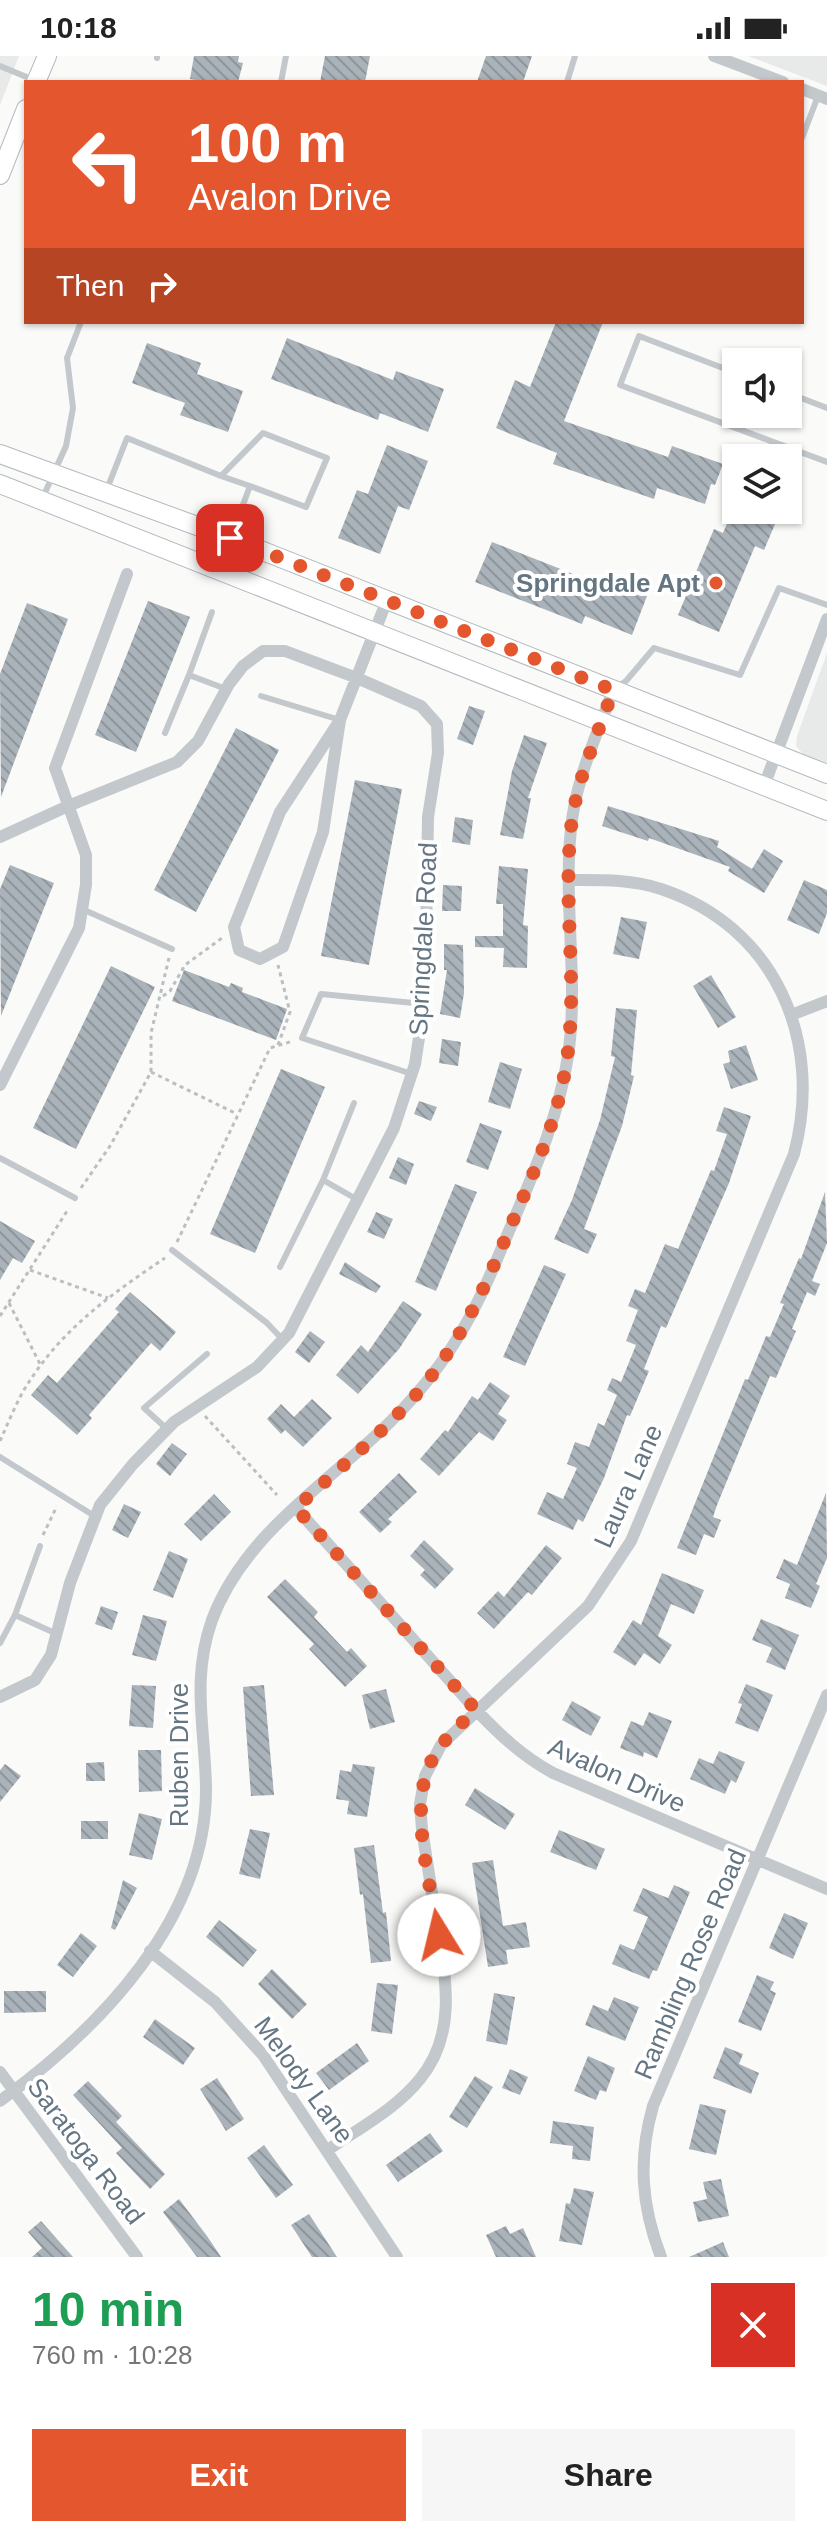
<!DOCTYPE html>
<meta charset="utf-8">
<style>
:root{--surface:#fff;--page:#f6f6f6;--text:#222;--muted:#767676;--accent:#e4572e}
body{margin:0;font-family:Arial,sans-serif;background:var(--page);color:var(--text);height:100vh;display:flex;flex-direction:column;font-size:30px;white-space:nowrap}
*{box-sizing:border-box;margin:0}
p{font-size:26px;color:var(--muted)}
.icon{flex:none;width:44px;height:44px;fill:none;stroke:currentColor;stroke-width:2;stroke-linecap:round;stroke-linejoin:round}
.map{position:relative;height:2201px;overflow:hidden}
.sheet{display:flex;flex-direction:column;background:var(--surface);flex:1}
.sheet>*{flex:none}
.banner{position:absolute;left:24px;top:24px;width:780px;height:244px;border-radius:0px;box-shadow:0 2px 6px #0004;background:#e4572e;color:#fff;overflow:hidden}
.tools{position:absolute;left:722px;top:292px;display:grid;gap:16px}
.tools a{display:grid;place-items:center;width:80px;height:80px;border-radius:0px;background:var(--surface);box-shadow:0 2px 6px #0004;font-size:40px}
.pin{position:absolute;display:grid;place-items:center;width:68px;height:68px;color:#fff;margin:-34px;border-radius:16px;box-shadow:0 4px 12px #0006}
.me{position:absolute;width:88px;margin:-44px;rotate:351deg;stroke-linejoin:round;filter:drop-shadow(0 0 6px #0008)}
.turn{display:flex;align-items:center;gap:28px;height:168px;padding:0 32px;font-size:36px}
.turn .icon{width:104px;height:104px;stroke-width:2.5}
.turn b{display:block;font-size:56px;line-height:68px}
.then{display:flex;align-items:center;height:76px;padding:0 32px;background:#0003;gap:16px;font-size:30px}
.round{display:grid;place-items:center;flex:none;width:84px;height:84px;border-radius:0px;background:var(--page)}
.headline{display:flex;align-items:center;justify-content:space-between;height:136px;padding:0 32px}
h1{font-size:48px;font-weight:700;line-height:60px;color:#1e9e55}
.cta{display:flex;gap:16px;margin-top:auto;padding:16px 32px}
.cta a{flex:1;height:92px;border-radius:0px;background:var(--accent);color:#fff;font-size:32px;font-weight:700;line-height:92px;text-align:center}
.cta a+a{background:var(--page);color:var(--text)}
.status{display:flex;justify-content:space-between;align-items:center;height:56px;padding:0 40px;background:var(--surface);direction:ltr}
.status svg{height:22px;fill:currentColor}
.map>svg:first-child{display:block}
.built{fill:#e8e9e9}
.building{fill:url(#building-back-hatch)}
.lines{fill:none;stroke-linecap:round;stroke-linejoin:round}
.secondary-casing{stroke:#b3babf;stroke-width:20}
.path{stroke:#bbbfc2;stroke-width:3;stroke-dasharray:4 4;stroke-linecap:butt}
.lane{stroke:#c3c8cc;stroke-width:6}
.street{stroke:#c3c8cc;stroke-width:12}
.secondary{stroke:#fff;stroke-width:18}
.route{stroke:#e4572e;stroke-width:14;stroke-dasharray:0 25.2}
.poi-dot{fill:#e4572e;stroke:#fff;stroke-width:3}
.labels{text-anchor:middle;stroke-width:8;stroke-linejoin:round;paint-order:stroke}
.poi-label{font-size:26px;font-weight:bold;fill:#657683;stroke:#fff;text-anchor:end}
.street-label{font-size:26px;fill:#657683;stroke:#fff}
</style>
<div class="status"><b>10:18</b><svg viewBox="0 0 49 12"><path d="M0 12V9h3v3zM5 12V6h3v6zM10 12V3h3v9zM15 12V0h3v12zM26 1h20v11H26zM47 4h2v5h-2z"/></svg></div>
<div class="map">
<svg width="827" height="2201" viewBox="0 0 827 2201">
<defs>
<pattern id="building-back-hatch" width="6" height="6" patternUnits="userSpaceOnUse" patternTransform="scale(2)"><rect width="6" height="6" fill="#aab3b9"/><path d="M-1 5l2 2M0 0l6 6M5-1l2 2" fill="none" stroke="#8e969c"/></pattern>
</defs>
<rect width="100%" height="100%" fill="#fafaf8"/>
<path class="built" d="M 0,0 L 19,0 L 0,49 Z
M 748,0 L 827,0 L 827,30 Z
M 827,597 L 827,707 L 803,698 L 796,690 L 797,680 Z"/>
<path class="building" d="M 194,0 L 239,0 L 238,6 L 243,7 L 238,26 L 206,26 L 190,23 Z
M 325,0 L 370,0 L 365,26 L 320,26 Z
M 486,0 L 532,0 L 523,26 L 477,26 Z
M 556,266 L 603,266 L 564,365 L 668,401 L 672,390 L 723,408 L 715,429 L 711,428 L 705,448 L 657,432 L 654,443 L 553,408 L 557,397 L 496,372 L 515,324 L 530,331 Z
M 287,282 L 393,324 L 396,315 L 444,333 L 428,376 L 380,357 L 378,364 L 271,323 Z
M 147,287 L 201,307 L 197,318 L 243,335 L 228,376 L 180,359 L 185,347 L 132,327 Z
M 387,389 L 428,405 L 409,454 L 398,450 L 380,498 L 338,482 L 357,434 L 368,438 Z
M 733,454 L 781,454 L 764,494 L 755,490 L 719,576 L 678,559 L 714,473 L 723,477 Z
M 492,486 L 596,527 L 599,520 L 647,540 L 632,579 L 585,560 L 582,568 L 475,526 Z
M 148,545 L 190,561 L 136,696 L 95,679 Z
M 27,547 L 68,563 L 1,741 L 0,618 Z
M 469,650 L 485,655 L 473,689 L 457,683 Z
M 236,672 L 279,694 L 196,856 L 154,834 Z
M 524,679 L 547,687 L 528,742 L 531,742 L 523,783 L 500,779 L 512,715 Z
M 355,724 L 402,733 L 369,909 L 321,900 Z
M 608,750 L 719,785 L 717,791 L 752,813 L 764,793 L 783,805 L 764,837 L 728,815 L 730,811 L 649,782 L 648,785 L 602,770 Z
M 455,761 L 473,764 L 470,789 L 452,786 Z
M 10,809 L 54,827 L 1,960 L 0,833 Z
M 499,810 L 528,813 L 523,869 L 528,870 L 527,912 L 503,911 L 504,892 L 475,891 L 475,880 L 503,880 L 503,848 L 496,848 Z
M 804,824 L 827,834 L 827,857 L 819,878 L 787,864 Z
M 443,829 L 462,830 L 461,855 L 442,855 Z
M 621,861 L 647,866 L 639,903 L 613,898 Z
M 444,888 L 463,889 L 464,937 L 460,962 L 440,958 L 447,914 L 444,914 Z
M 111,910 L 155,931 L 76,1093 L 33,1072 Z
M 184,914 L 229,931 L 231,927 L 243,932 L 242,936 L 287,953 L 276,984 L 172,945 Z
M 711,919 L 736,961 L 718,972 L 693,930 Z
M 616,952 L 637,954 L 631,1019 L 634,1020 L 622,1070 L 584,1173 L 597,1178 L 588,1198 L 554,1183 L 572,1144 L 600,1064 L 615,1001 L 611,1000 Z
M 442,983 L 461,986 L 458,1010 L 439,1007 Z
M 746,989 L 758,1024 L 731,1033 L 723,1008 L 730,1006 L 728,995 Z
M 500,1006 L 522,1013 L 510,1053 L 488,1046 Z
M 281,1013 L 325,1031 L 255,1197 L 210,1178 Z
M 419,1045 L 437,1051 L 431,1065 L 414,1058 Z
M 724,1051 L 751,1060 L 729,1127 L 666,1272 L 661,1270 L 644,1313 L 649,1315 L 630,1360 L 627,1359 L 604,1422 L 583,1466 L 578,1463 L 573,1474 L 537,1458 L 547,1436 L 563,1443 L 577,1412 L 567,1408 L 575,1386 L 589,1391 L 598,1367 L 604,1370 L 617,1339 L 607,1334 L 612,1322 L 621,1326 L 636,1289 L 626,1285 L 638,1254 L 628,1250 L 635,1233 L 645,1237 L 665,1188 L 678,1193 L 711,1114 L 714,1115 L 727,1078 L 716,1075 Z
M 480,1067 L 502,1075 L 488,1114 L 466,1106 Z
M 398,1101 L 414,1108 L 406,1129 L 389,1122 Z
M 455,1128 L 477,1136 L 436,1235 L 415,1226 Z
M 825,1136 L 827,1187 L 812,1225 L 820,1228 L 815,1240 L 807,1236 L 792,1273 L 796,1275 L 776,1322 L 770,1320 L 717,1449 L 713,1461 L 721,1464 L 714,1482 L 704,1478 L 696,1499 L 677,1492 L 745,1323 L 748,1324 L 766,1280 L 770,1281 L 784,1248 L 780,1247 L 799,1202 L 801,1203 Z
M 376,1156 L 393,1163 L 384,1183 L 367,1176 Z
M 0,1165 L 35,1185 L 22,1207 L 13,1202 L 0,1224 Z
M 345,1206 L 381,1230 L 376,1237 L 339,1218 Z
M 544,1209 L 566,1218 L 525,1310 L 503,1301 Z
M 130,1236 L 176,1276 L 160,1295 L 151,1287 L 89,1359 L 92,1362 L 77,1379 L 31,1339 L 48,1319 L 57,1327 L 119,1256 L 115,1253 Z
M 403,1245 L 422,1258 L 399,1293 L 358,1338 L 336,1319 L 361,1289 L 368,1296 Z
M 310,1275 L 325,1286 L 309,1307 L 295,1296 Z
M 490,1326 L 510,1340 L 498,1358 L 507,1364 L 493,1385 L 479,1376 L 439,1420 L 420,1403 L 445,1374 L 448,1376 L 472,1340 L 478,1344 Z
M 312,1343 L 332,1362 L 303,1391 L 285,1374 L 281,1378 L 267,1363 L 281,1348 L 294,1361 Z
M 172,1387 L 187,1398 L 170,1420 L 156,1408 Z
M 399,1417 L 417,1436 L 388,1463 L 392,1466 L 380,1477 L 359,1456 Z
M 826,1437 L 827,1502 L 816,1528 L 820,1530 L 811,1552 L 785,1542 L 790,1528 L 776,1522 L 784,1503 L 797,1509 Z
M 214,1438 L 231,1456 L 201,1485 L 184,1468 Z
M 124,1448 L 141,1456 L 128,1482 L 112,1474 Z
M 424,1484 L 454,1513 L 435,1533 L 420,1519 L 425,1514 L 410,1500 Z
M 546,1489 L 562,1502 L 532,1539 L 528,1536 L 494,1573 L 477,1557 L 498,1535 L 504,1541 Z
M 169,1495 L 188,1503 L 173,1542 L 153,1534 Z
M 662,1517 L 704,1534 L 694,1558 L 671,1548 L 658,1580 L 672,1589 L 660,1608 L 644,1597 L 635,1610 L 613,1596 L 633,1564 L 641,1569 Z
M 285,1523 L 318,1556 L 314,1561 L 347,1596 L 351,1592 L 367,1610 L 345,1631 L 309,1593 L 314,1588 L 267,1541 Z
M 101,1550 L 118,1556 L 112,1574 L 95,1568 Z
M 143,1559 L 167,1565 L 156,1605 L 132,1599 Z
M 761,1563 L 799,1579 L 785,1614 L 766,1606 L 772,1592 L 752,1584 Z
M 746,1628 L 773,1639 L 758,1676 L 735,1667 L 742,1648 L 738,1647 Z
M 132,1629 L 156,1630 L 153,1672 L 129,1670 Z
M 264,1629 L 274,1739 L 251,1740 L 243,1631 Z
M 386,1633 L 395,1666 L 370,1673 L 362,1639 Z
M 572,1645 L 601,1661 L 591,1680 L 562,1664 Z
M 649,1656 L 672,1665 L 657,1702 L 644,1696 L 643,1701 L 620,1692 L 631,1665 L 643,1670 Z
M 138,1694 L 161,1694 L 162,1735 L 139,1736 Z
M 719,1695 L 745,1706 L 736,1727 L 731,1724 L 725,1738 L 690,1723 L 699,1702 L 713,1708 Z
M 104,1706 L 105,1725 L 86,1725 L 86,1707 Z
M 5,1708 L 21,1720 L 0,1746 L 0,1714 Z
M 353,1708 L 375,1711 L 367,1761 L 347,1758 L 349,1745 L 336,1743 L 340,1714 L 351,1716 Z
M 475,1732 L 515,1758 L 505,1774 L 465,1749 Z
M 139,1757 L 162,1763 L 152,1804 L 129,1799 Z
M 81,1765 L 108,1765 L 108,1783 L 81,1783 Z
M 250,1773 L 270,1777 L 260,1823 L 239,1818 Z
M 559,1774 L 605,1793 L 596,1814 L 550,1796 Z
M 374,1789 L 383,1857 L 386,1856 L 391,1905 L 371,1907 L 363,1838 L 360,1839 L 354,1792 Z
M 493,1804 L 503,1870 L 526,1866 L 530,1891 L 506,1894 L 508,1908 L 488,1911 L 472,1807 Z
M 123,1824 L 137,1832 L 115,1874 L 111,1872 Z
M 674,1829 L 690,1836 L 657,1915 L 653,1914 L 649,1923 L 612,1908 L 620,1888 L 634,1894 L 648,1861 L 633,1855 L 643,1832 L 668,1842 Z
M 784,1857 L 808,1867 L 793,1903 L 769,1892 Z
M 219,1864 L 257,1894 L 243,1911 L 206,1881 Z
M 81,1877 L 97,1890 L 73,1921 L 57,1909 Z
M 272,1913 L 307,1948 L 292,1963 L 258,1928 Z
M 757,1919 L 774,1926 L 770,1934 L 776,1937 L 761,1975 L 738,1966 Z
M 377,1927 L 398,1929 L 392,1978 L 371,1975 Z
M 4,1935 L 46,1935 L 46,1956 L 4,1957 Z
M 494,1937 L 515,1941 L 507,1989 L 486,1985 Z
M 614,1941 L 639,1951 L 625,1985 L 585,1969 L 593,1949 L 608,1955 Z
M 155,1963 L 195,1992 L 183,2009 L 143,1981 Z
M 357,1987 L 369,2005 L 329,2034 L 316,2017 Z
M 725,1991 L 743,1998 L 739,2008 L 759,2017 L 751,2038 L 713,2022 Z
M 588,2000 L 615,2012 L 606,2036 L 600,2034 L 596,2044 L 574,2035 Z
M 510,2013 L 528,2021 L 520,2039 L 502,2032 Z
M 475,2020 L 493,2031 L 467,2072 L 449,2061 Z
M 217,2022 L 244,2063 L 226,2075 L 200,2033 Z
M 88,2025 L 122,2060 L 116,2066 L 165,2118 L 150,2133 L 116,2097 L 122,2092 L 73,2039 Z
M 700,2048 L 726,2054 L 716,2099 L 689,2093 Z
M 553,2065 L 594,2071 L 590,2105 L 572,2103 L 573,2090 L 550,2087 Z
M 430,2077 L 443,2095 L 398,2126 L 386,2109 Z
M 264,2089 L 293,2129 L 276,2142 L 247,2102 Z
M 721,2123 L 729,2160 L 698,2166 L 693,2146 L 707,2143 L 703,2126 Z
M 574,2132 L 594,2136 L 582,2189 L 559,2185 L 566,2147 L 570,2148 Z
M 179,2143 L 207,2180 L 221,2201 L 197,2201 L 163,2156 Z
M 309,2158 L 337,2201 L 312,2201 L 291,2169 Z
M 41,2165 L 73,2201 L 32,2201 L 42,2192 L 28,2176 Z
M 506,2170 L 510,2178 L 523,2172 L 536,2201 L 496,2201 L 486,2179 Z
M 723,2186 L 729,2201 L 689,2201 Z"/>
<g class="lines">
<defs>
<path id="secondary" d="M 36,26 L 47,0
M 0,119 L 26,53
M 0,398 L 230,482 L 827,718
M 0,428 L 827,755"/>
</defs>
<use href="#secondary" class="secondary-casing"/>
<path class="path" d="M 163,940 L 170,935 L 185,909 L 222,882
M 278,989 L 290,956 L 278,909
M 151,1016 L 237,1058
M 81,1132 L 110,1090 L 151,1016 L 151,977 L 169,902
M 177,1186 L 270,992 L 293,985
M 30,1214 L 108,1242
M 9,1247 L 41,1310
M 0,1260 L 69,1152
M 205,1360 L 277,1439
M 0,1385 C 10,1363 19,1339 33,1320 C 67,1269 116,1235 165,1202
M 43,1479 L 57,1450"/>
<path class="lane" d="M 157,2 L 157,0
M 0,10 L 34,24
M 281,26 L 286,0
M 567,26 L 575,0
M 802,82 L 818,40
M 736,317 L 639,280 L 620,329 L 827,406
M 788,337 L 827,352
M 221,420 L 250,430
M 107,433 L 127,382 L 221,420 L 263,377 L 327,402 L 306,451 L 250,430 L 232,478
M 43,441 L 66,390 L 73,352 L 67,302 L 81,266
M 189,619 L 212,556
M 616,632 L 626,625 L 654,592 L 740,619 L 779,532 L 827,549
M 261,640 L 340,664
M 165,677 L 189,619 L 226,633
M 82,853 L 172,893
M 412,1018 L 302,982 L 321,938 L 424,948
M 354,1047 L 323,1124 L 358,1144
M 0,1102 L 75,1142
M 172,1194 L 267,1267 L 283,1284
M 280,1211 L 323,1124
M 167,1373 L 144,1352 L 207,1298
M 0,1401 L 96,1461
M 15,1559 L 40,1490
M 0,1587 L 15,1559 L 57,1578"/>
<path class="street" d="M 714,0 L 783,26
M 802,33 L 827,43
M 217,513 L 230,482
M 340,664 L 323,776 L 283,891 L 260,903 L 239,894 L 234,871 L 280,756 L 340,664 L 387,544
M 764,730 L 827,563
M 0,781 L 68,750 L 177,706 L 198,685 L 229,628 L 243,610 L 263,595 L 285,595 L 357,622 L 421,650 L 437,668 L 438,697 L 428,761 L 425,942 L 415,1008 L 394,1072 L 289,1277 L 257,1311 L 174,1366 L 133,1408 L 100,1449 L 70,1527 L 51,1599 L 35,1624 L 0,1641
M 791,959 L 827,945
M 0,1029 L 79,872 L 86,829 L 86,799 L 55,712 L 127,518
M 296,1452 L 476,1654 C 500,1679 522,1700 553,1717 L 827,1833
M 150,1895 L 215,1946 L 263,1999 L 397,2201
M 0,2016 L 137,2201
M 0,2045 C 99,1973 207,1863 206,1732 C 205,1672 191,1623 212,1564 C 244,1478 327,1428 389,1367 C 426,1331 457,1289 479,1243 C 491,1219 501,1193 512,1168 C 535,1114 559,1059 568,1000 C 579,925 563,848 571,773 C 575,725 597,679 613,634
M 328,2094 C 359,2072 396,2053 420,2023 C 457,1978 446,1923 437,1870 C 432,1838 427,1805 422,1773 L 420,1748 L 425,1720 L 441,1689 L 588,1550 L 631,1485 L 794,1098 C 824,985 776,871 661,833 C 631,823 600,824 570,824
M 661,2201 C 641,2149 638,2103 653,2050 L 827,1639"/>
<use href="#secondary" class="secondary"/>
</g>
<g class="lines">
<path class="route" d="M 230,482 L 613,634 C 598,679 576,724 571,772 C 563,846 577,921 568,995 C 561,1056 536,1112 512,1167 C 486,1229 460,1289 415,1340 C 379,1380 336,1415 296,1452 L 476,1654 C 459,1670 441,1685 431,1706 C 408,1751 431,1831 439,1879"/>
</g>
<circle class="poi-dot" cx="716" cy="527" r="8"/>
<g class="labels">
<g class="poi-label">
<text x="700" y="536">Springdale Apt</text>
</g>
<g class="street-label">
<text transform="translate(423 883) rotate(-87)" y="9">Springdale Road</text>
<text transform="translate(628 1430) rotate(-66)" y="9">Laura Lane</text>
<text transform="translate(179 1699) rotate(-90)" y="9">Ruben Drive</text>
<text transform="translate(617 1719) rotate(24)" y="9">Avalon Drive</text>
<text transform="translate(690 1908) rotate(-67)" y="9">Rambling Rose Road</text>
<text transform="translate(304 2024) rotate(54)" y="9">Melody Lane</text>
<text transform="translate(86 2095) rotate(53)" y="9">Saratoga Road</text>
</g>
</g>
</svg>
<div class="tools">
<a><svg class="icon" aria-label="sound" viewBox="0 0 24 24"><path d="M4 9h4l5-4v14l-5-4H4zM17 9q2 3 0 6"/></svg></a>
<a><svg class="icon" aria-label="layers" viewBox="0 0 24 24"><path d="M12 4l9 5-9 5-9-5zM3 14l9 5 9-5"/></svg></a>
</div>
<div class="pin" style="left:230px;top:482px;background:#d93025"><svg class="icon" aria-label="arrive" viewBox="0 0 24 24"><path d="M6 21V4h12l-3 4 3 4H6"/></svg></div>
<svg class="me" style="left:439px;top:1879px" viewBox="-20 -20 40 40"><circle r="19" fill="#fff"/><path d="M0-13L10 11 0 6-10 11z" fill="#e4572e"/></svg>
<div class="banner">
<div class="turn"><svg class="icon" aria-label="left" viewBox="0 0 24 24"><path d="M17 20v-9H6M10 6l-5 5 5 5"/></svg><div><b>100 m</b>Avalon Drive</div></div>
<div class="then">Then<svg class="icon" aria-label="right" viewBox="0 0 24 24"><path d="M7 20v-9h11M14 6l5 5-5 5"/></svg></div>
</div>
</div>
<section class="sheet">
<div class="headline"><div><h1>10 min</h1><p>760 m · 10:28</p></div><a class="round" style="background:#d93025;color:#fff"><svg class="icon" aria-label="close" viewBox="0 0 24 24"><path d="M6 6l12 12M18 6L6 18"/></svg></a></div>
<div class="cta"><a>Exit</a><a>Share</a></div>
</section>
